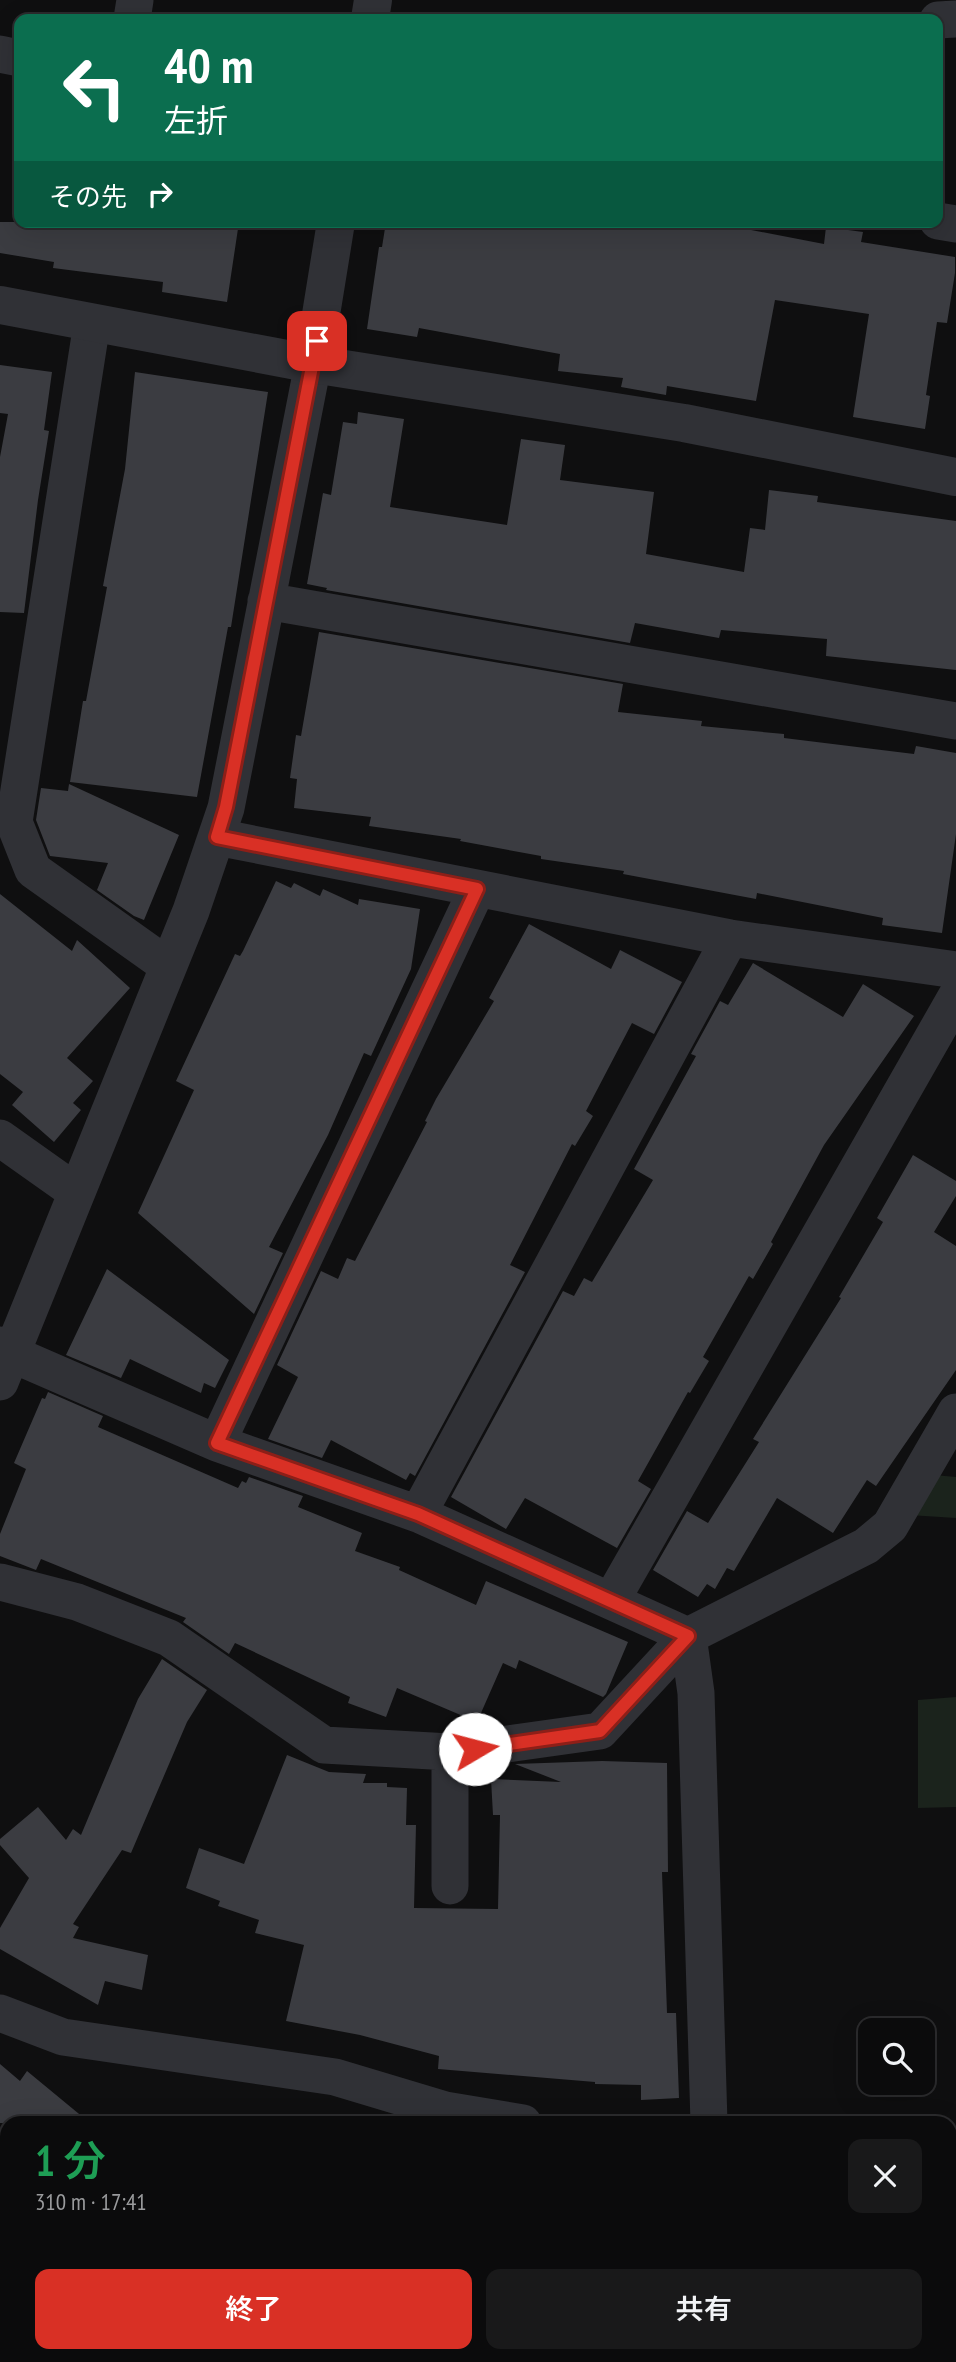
<!DOCTYPE html>
<html lang="ja">
<meta charset="utf-8">
<style>
:root{--surface:#0b0b0c;--page:#19191a;--text:#f1f3f6;--muted:#9a9b9d;--line:#2b2b2d;--accent:#d93025}
body{margin:0;font-family:"PT Sans Narrow","Noto Sans JP",sans-serif;background:var(--page);color:var(--text);height:100vh;display:flex;flex-direction:column;font-size:26px;white-space:nowrap}
*{box-sizing:border-box;margin:0}
p{font-size:23px;color:var(--muted)}
.icon{flex:none;width:38px;height:38px;fill:none;stroke:currentColor;stroke-width:2;stroke-linecap:round;stroke-linejoin:round}
.map{position:relative;flex:1;overflow:hidden}
.sheet{position:absolute;left:0px;top:2116px;width:957px;height:247px;display:flex;flex-direction:column;background:var(--surface);border-radius:21px 21px 0 0;box-shadow:0 7px 28px #0002,0 0 0 2px var(--line)}
.sheet>*{flex:none}
.hud{position:absolute;left:14px;top:14px;width:929px;height:214px;border-radius:14px;box-shadow:0 7px 28px #0002,0 0 0 2px var(--line);background:#0b6e4f;color:#fff;overflow:hidden}
.fabs{position:absolute;left:858px;top:2018px;display:grid;gap:14px}
.fabs a{display:grid;place-items:center;width:77px;height:77px;border-radius:14px;background:var(--surface);box-shadow:0 7px 28px #0002,0 0 0 2px var(--line);font-size:35px}
.pin{position:absolute;display:grid;place-items:center;width:60px;height:60px;color:#fff;margin:-30px;border-radius:14px;box-shadow:0 4px 10px #0006}
.me{position:absolute;width:77px;margin:-38px;rotate:82deg;stroke-linejoin:round;filter:drop-shadow(0 0 5px #0008)}
.turn{display:flex;align-items:center;gap:24px;height:147px;padding:0 35px;font-size:32px}
.turn .icon{width:91px;height:91px;stroke-width:2.5}
.turn b{display:block;font-size:49px;line-height:60px}
.then{display:flex;align-items:center;height:66px;padding:0 35px;background:#0003;gap:14px;font-size:26px}
.round{display:grid;place-items:center;flex:none;width:74px;height:74px;border-radius:14px;background:var(--page)}
.headline{display:flex;align-items:center;justify-content:space-between;height:119px;padding:0 35px}
h1{font-size:42px;font-weight:600;line-height:52px;color:#1e9e55}
.action{display:flex;gap:14px;margin-top:auto;padding:14px 35px}
.action a{flex:1;height:80px;border-radius:14px;background:var(--accent);color:#fff;font-size:28px;font-weight:600;line-height:80px;text-align:center}
.action a+a{background:var(--page);color:var(--text)}
.map>svg:first-child{display:block}
.green{fill:#1b231c}
.building{fill:#3b3c41}
.lines{fill:none;stroke-linecap:round;stroke-linejoin:round}
.minor{stroke:#303136;stroke-width:37}
.tertiary{stroke:#303136;stroke-width:38}
.route-casing{stroke:#8d1f18;stroke-width:18}
.route{stroke:#d93025;stroke-width:12}
</style>
<div class="map">
<svg width="956" height="2362" viewBox="0 0 956 2362">
<rect width="100%" height="100%" fill="#0f0f10"/>
<path class="green" d="M 934,1475 L 956,1477 L 956,1518 L 909,1515 Z
M 956,1697 L 956,1807 L 918,1808 L 918,1700 Z"/>
<path class="building" d="M 0,222 L 239,222 L 227,302 L 162,292 L 163,282 L 53,268 L 54,262 L 0,253 Z
M 386,222 L 710,222 L 824,244 L 826,227 L 863,232 L 861,242 L 955,257 L 955,273 L 947,323 L 937,322 L 926,395 L 930,396 L 925,429 L 853,417 L 869,314 L 775,300 L 756,401 L 667,386 L 666,395 L 621,387 L 623,378 L 558,371 L 560,354 L 419,328 L 417,337 L 367,329 L 379,247 L 382,247 Z
M 0,365 L 52,372 L 44,430 L 49,431 L 38,500 L 24,613 L 0,612 L 0,457 L 8,414 L 0,413 Z
M 135,372 L 268,392 L 231,627 L 228,627 L 197,797 L 70,782 L 83,701 L 86,701 L 107,587 L 103,586 L 125,469 Z
M 358,412 L 404,419 L 390,507 L 507,525 L 521,439 L 565,445 L 560,480 L 654,492 L 646,554 L 744,572 L 750,528 L 765,530 L 769,490 L 818,496 L 817,502 L 956,521 L 956,670 L 826,656 L 827,639 L 721,630 L 719,638 L 635,623 L 630,643 L 326,590 L 327,588 L 307,584 L 323,493 L 331,495 L 343,422 L 357,424 Z
M 319,632 L 623,684 L 618,712 L 702,721 L 701,726 L 784,734 L 784,738 L 914,754 L 916,746 L 956,753 L 956,834 L 942,933 L 882,925 L 883,918 L 757,893 L 756,899 L 623,874 L 624,871 L 541,859 L 541,856 L 460,841 L 461,839 L 369,826 L 371,817 L 294,808 L 297,779 L 290,778 L 296,735 L 301,736 Z
M 69,784 L 179,835 L 144,920 L 134,916 L 97,890 L 108,863 L 50,856 L 36,820 L 41,788 L 68,791 Z
M 276,881 L 291,888 L 294,883 L 320,896 L 323,889 L 358,905 L 359,899 L 420,909 L 411,969 L 371,1056 L 364,1053 L 328,1135 L 269,1247 L 283,1253 L 254,1314 L 138,1213 L 194,1090 L 176,1081 L 235,954 L 240,956 L 243,951 Z
M 0,894 L 72,951 L 77,940 L 130,988 L 67,1058 L 93,1081 L 73,1103 L 81,1110 L 54,1142 L 12,1105 L 23,1092 L 0,1074 Z
M 529,924 L 611,969 L 620,950 L 682,982 L 654,1034 L 632,1023 L 586,1111 L 593,1116 L 575,1146 L 572,1144 L 510,1265 L 525,1272 L 415,1476 L 410,1473 L 406,1480 L 331,1440 L 322,1458 L 268,1439 L 298,1377 L 277,1365 L 321,1271 L 338,1279 L 347,1258 L 355,1261 L 427,1122 L 425,1121 L 436,1099 L 494,1001 L 489,998 Z
M 753,963 L 843,1017 L 863,984 L 914,1016 L 824,1145 L 771,1242 L 773,1244 L 753,1279 L 749,1276 L 703,1357 L 709,1361 L 690,1393 L 688,1392 L 638,1481 L 651,1489 L 617,1548 L 525,1498 L 506,1529 L 451,1497 L 563,1291 L 574,1296 L 584,1278 L 592,1282 L 653,1180 L 634,1169 L 696,1056 L 691,1054 L 720,1001 L 728,1005 Z
M 913,1155 L 956,1181 L 956,1196 L 934,1232 L 956,1246 L 956,1370 L 876,1486 L 867,1480 L 833,1533 L 777,1498 L 734,1571 L 727,1568 L 715,1589 L 707,1584 L 698,1597 L 653,1570 L 687,1511 L 708,1523 L 759,1442 L 753,1439 L 841,1298 L 839,1297 L 883,1222 L 877,1218 Z
M 107,1269 L 229,1360 L 215,1388 L 204,1383 L 201,1393 L 130,1359 L 121,1378 L 66,1355 Z
M 48,1392 L 103,1416 L 98,1427 L 238,1488 L 242,1481 L 246,1483 L 249,1477 L 303,1496 L 298,1507 L 362,1533 L 355,1551 L 400,1567 L 399,1570 L 476,1605 L 486,1581 L 628,1642 L 606,1694 L 603,1697 L 519,1660 L 516,1669 L 503,1663 L 477,1722 L 397,1688 L 386,1717 L 348,1703 L 350,1697 L 235,1643 L 229,1654 L 183,1622 L 186,1618 L 41,1559 L 36,1570 L 0,1556 L 0,1534 L 26,1469 L 14,1463 L 42,1398 L 45,1399 Z
M 162,1659 L 207,1690 L 187,1722 L 131,1853 L 122,1850 L 73,1924 L 79,1927 L 73,1938 L 148,1955 L 142,1990 L 105,1981 L 98,2005 L 0,1949 L 0,1928 L 29,1878 L 0,1845 L 0,1839 L 38,1807 L 66,1840 L 73,1829 L 81,1835 L 138,1699 Z
M 287,1755 L 329,1772 L 366,1774 L 363,1783 L 387,1783 L 387,1787 L 407,1788 L 406,1825 L 416,1825 L 414,1908 L 498,1909 L 500,1815 L 493,1815 L 491,1779 L 561,1782 L 515,1764 L 602,1761 L 667,1763 L 668,1872 L 662,1872 L 667,2013 L 676,2013 L 679,2098 L 641,2100 L 641,2085 L 595,2084 L 595,2082 L 438,2069 L 439,2056 L 360,2035 L 286,2021 L 304,1945 L 255,1933 L 259,1920 L 218,1906 L 220,1901 L 186,1888 L 199,1848 L 244,1864 Z
M 0,2064 L 20,2081 L 27,2071 L 90,2123 L 0,2123 Z"/>
<g class="lines">
<path class="minor" d="M 132,19 L 135,0
M 938,20 L 956,19
M 0,54 L 19,58
M 938,221 L 956,224
M 92,323 L 14,822 L 33,870 L 168,966
M 266,601 L 956,721
M 217,837 L 730,938 L 956,970
M 0,1138 L 76,1192
M 0,1345 L 12,1354 L 217,1443 L 418,1514 L 688,1636 L 696,1693 L 709,2123
M 0,1382 L 191,911 L 226,808 L 313,364
M 217,1443 L 477,889
M 418,1514 L 730,938
M 0,1582 L 77,1602 L 169,1638 L 324,1745 L 450,1752 L 600,1731 L 688,1636 L 866,1546 L 890,1526 L 956,1412
M 611,1601 L 956,997
M 450,1886 L 450,1752
M 0,2013 L 63,2037 L 335,2077 L 445,2110 L 523,2123
M 950,2180 L 956,2180
M 273,2362 L 275,2356
M 503,2362 L 504,2356
M 608,2362 L 614,2356"/>
<path class="tertiary" d="M 370,19 L 373,0
M 0,305 L 313,364 L 684,423 L 956,477
M 313,364 L 336,222"/>
</g>
<g class="lines">
<defs>
<path id="route" d="M 317,341 L 226,807 L 217,837 L 477,889 L 217,1443 L 418,1514 L 688,1636 L 600,1731 L 475,1749"/>
</defs>
<use href="#route" class="route-casing"/>
<use href="#route" class="route"/>
</g>
</svg>
<div class="fabs">
<a><svg class="icon" aria-label="search" viewBox="0 0 24 24"><circle cx="10" cy="10" r="6"/><path d="M15 15l6 6"/></svg></a>
</div>
<div class="pin" style="left:317px;top:341px;background:#d93025"><svg class="icon" aria-label="arrive" viewBox="0 0 24 24"><path d="M6 21V4h12l-3 4 3 4H6"/></svg></div>
<svg class="me" style="left:475px;top:1749px" viewBox="-20 -20 40 40"><circle r="19" fill="#fff"/><path d="M0-13L10 11 0 6-10 11z" fill="#d93025"/></svg>
<div class="hud">
<div class="turn"><svg class="icon" aria-label="left" viewBox="0 0 24 24"><path d="M17 20v-9H6M10 6l-5 5 5 5"/></svg><div><b>40 m</b>左折</div></div>
<div class="then">その先<svg class="icon" aria-label="right" viewBox="0 0 24 24"><path d="M7 20v-9h11M14 6l5 5-5 5"/></svg></div>
</div>
<section class="sheet">
<div class="headline"><div><h1>1 分</h1><p>310 m · 17:41</p></div><a class="round"><svg class="icon" aria-label="close" viewBox="0 0 24 24"><path d="M6 6l12 12M18 6L6 18"/></svg></a></div>
<div class="action"><a>終了</a><a>共有</a></div>
</section>
</div>
